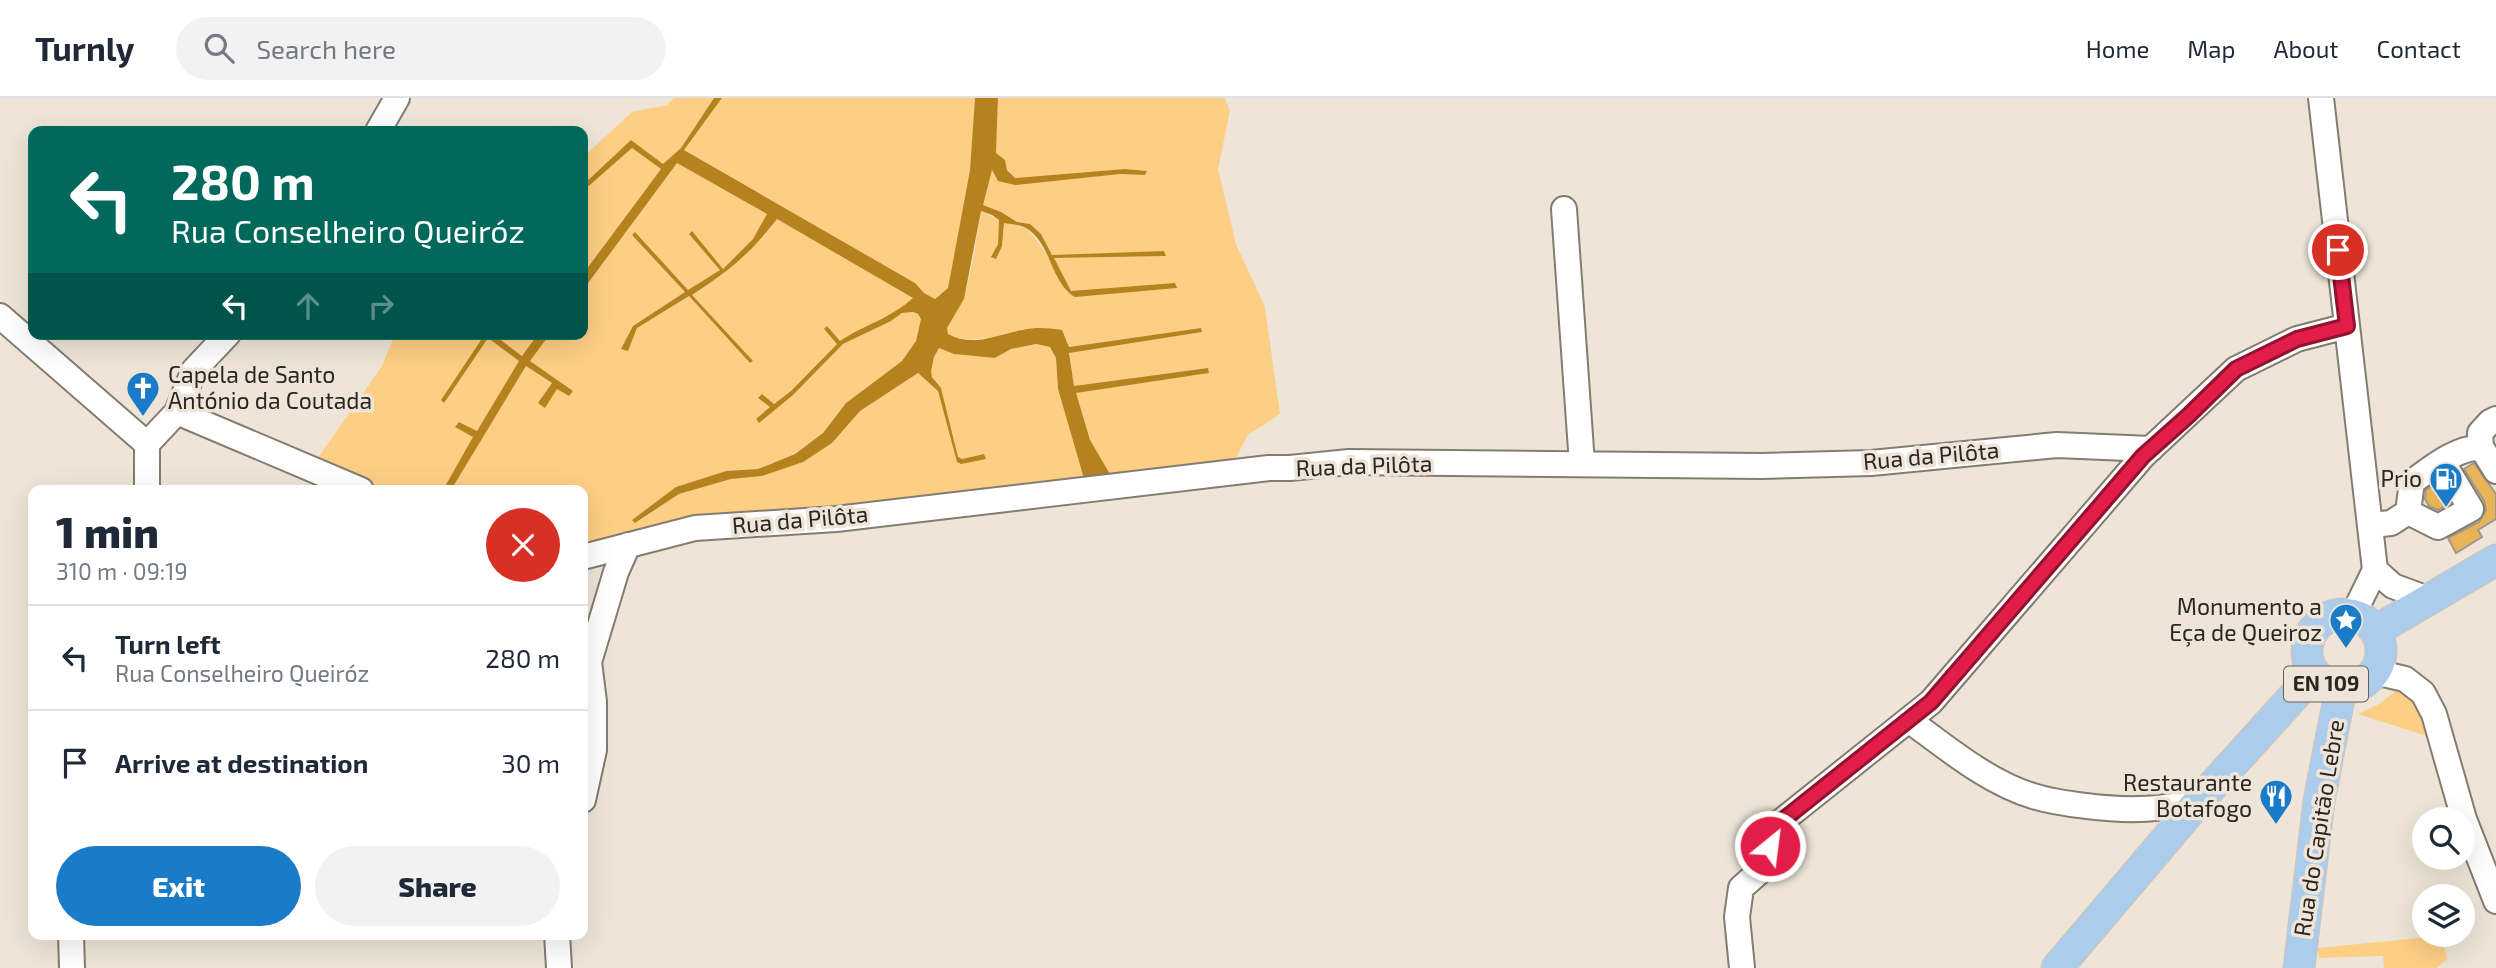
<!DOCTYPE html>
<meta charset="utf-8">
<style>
:root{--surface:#fff;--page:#f2f2f3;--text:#1f2937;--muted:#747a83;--line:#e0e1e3;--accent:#1a7cc8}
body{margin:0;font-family:"Exo 2",sans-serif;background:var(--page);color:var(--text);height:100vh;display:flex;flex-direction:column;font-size:26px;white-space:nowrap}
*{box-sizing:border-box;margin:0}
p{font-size:23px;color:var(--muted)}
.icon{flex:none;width:38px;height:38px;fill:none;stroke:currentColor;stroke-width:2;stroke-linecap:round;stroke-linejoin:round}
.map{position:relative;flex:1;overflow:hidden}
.side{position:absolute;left:28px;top:387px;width:560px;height:455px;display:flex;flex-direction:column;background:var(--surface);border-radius:14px;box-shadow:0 7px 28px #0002}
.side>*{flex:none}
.hud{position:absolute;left:28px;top:28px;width:560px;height:214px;border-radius:14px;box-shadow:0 7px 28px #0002;background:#00695c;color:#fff;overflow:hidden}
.fabs{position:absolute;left:2412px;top:709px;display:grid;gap:14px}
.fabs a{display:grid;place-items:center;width:63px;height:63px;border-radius:50%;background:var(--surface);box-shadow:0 7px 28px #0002;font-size:35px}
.pin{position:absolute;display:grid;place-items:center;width:60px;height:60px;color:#fff;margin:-30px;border:4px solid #fff;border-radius:50%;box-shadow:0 2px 7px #0007}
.me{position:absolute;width:77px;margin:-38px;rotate:29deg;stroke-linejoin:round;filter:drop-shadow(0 0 5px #0008)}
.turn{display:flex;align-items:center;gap:24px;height:147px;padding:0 28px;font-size:32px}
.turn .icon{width:91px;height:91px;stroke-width:2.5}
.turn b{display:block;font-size:49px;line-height:60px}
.lanes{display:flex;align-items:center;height:66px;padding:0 28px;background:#0003;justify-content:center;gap:35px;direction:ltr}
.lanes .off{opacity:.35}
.round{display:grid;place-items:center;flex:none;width:74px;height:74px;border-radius:37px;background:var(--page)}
.headline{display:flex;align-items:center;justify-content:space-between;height:119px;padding:0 28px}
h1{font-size:42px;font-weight:800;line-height:52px}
.action{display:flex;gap:14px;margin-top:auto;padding:14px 28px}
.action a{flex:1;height:80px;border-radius:42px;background:var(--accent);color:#fff;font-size:28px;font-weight:800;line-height:80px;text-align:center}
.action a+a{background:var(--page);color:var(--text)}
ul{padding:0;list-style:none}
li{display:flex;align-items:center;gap:21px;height:105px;padding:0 28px;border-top:2px solid var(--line)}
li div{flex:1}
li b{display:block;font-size:26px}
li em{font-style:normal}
header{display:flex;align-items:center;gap:42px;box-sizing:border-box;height:98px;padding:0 35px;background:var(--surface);border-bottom:2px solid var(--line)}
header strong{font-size:33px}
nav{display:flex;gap:38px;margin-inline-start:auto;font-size:24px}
.search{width:490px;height:63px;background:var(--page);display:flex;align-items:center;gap:18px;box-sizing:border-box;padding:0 24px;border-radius:38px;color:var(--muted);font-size:26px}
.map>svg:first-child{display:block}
.green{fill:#fdcf85}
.water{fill:#b6821d}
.building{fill:#e9b458;stroke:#a0988b;stroke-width:2}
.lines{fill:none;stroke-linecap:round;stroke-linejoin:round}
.minor-casing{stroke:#847c70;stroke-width:28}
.major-casing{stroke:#c8c7c6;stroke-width:33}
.minor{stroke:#fff;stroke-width:24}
.major{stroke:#abcceb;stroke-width:30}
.route-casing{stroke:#92132f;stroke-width:18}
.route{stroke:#e11d48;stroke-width:12}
.labels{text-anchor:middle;stroke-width:7;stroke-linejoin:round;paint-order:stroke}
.shield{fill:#eee5d8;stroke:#656059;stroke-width:2}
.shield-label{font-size:21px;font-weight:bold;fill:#2a2722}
.poi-label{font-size:23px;fill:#2a2722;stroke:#eee5d8;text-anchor:end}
.street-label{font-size:23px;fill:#2a2722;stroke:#eee5d8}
</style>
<header>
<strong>Turnly</strong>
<div class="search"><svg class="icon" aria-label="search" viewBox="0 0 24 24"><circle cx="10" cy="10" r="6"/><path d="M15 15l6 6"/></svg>Search here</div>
<nav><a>Home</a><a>Map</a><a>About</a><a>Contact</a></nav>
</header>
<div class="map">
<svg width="2496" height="870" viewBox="0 0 2496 870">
<rect width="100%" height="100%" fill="#eee5d8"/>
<path class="green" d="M 674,0 L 714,0 L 681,50 L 663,67 L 631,43 L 583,87 L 583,59 L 632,14 L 667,7 Z
M 722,0 L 975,0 L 970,72 L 948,190 L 934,201 L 924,195 L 915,185 L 684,52 Z
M 998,0 L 1225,0 L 1230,13 L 1218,71 L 1236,146 L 1265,209 L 1280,316 L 1248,337 L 1231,369 L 1114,383 C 1096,358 1080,326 1075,295 L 1208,275 L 1207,270 L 1074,288 L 1069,255 L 1202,234 L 1201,230 L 1068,249 L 1067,241 C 1044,240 1021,238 998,239 C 981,240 964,245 948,236 L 946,230 L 964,201 L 973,162 L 981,113 L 999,122 L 998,146 L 992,159 L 1002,148 L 1004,124 L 1026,130 L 1033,137 L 1047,157 L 1068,195 L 1076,194 L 1071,193 L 1053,160 L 1166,158 L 1164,153 L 1052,157 L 1041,136 L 1030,126 L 1017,124 L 1001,114 L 982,107 L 991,72 L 998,83 L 1120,76 L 1145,77 L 1146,73 L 1125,71 L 1015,81 L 996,55 Z
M 632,50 L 661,71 L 583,176 L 583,93 Z
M 677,65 L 768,116 L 753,141 L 723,171 L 692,134 L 689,135 L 720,172 L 688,192 L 635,135 L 632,137 L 685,194 L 633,228 L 622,251 L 628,252 L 637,230 L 689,198 L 750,265 L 753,263 L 691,197 C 730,172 749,158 777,121 L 914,200 C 889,221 865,226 840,243 L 827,229 L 824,231 L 837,246 L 791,293 L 774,306 L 762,297 L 770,309 L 793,297 L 843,246 L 891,223 L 902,215 L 912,214 L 918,216 L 921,221 L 916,243 L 902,263 L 846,305 L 823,335 L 794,356 L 758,371 L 726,373 L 676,389 L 636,425 L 679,396 L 731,381 L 762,378 L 832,345 L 860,313 L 918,275 L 938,293 L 957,364 L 986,361 L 984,356 L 962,361 L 958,360 L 941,290 L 932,278 L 931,272 L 934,259 L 939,250 L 955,256 L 995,260 L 1011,251 L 1036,246 L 1050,249 L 1056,260 L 1058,291 L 1085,383 L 583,448 L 583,392 L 451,392 L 526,268 L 552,285 L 539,305 L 545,309 L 557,290 L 569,298 L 572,293 L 530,263 L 550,236 L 583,236 L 583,192 Z
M 395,236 L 485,236 L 441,302 L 488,240 L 519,263 L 477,333 L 459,324 L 456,329 L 474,339 L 443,392 L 386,392 L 315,364 L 382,268 Z
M 493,236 L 538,236 L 522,258 Z
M 2397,592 C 2421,604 2423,614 2430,639 L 2358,616 L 2379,606 Z
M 2441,838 L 2447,861 L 2437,870 L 2384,870 L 2383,858 L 2319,860 L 2317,850 Z"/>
<path class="water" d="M 714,0 L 722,0 L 684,52 L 915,185 L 924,195 L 935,201 L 948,190 L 970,72 L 975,0 L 998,0 L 996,55 L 1005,62 L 1007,72 L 1015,80 L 1125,71 L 1147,73 L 1145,77 L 1120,76 L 1015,87 L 998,83 L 992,72 L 983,107 L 1001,114 L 1017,124 L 1030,126 L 1041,136 L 1052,157 L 1164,153 L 1166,158 L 1054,160 L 1071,193 L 1175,185 L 1177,190 L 1075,199 C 1051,186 1051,144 1026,130 C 1020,127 1011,126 1004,125 L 1002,148 L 996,161 L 991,159 L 998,146 L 999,122 L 992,117 L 981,113 L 964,201 L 947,230 L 948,236 C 973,250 998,236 1023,232 C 1036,229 1048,230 1062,232 L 1069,249 L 1201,230 L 1202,234 L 1069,255 L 1074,288 L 1208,270 L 1209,275 L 1076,295 L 1090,342 L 1114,383 L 1085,384 L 1058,291 L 1056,260 L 1050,249 L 1036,246 L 1011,251 L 995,260 L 954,256 L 939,250 L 934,259 L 931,273 L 932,279 L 941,290 L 958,359 L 962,361 L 984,356 L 986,361 L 961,366 L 957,364 L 938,293 L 918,275 L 860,313 L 832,345 L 803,364 L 762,378 L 731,381 L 679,396 L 635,425 L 632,422 L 676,389 L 726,373 L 758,371 L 795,356 L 823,335 L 846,305 L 902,263 L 916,243 L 921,221 L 918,216 L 913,214 L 902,215 L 891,223 L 843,246 L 793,297 L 759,325 L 756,321 L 770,309 L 758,300 L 762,296 L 774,306 L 791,293 L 837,246 L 824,231 L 827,228 L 840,243 C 865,226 888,222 913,200 L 777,121 C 749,157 730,172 692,197 L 753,263 L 750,265 L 689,198 L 637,230 L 628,253 L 621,251 L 633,228 L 685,194 L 632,137 L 635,134 L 688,192 L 720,172 L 689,136 L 692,133 L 723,171 L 753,141 L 767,116 L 677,65 L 583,192 L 583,176 L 661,71 L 632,50 L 583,93 L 583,87 L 631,42 L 663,66 L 681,50 Z
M 485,236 L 493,236 L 522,258 L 538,236 L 550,236 L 530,263 L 573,293 L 569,298 L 557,291 L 545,310 L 538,305 L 552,285 L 526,268 L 451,392 L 443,392 L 473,339 L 455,329 L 459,324 L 477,333 L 519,263 L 488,240 L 444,305 L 441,302 Z"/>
<path class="building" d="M 2474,365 L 2496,396 L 2496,421 L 2478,432 L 2482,439 L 2456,455 L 2448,440 L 2479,424 L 2486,412 L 2484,403 L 2464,371 Z
M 2437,384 L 2450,405 L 2438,412 L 2429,408 L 2425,401 L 2426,392 Z"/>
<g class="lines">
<defs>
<path id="minor" d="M 2321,0 L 2375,472 L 2353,517
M 378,33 L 397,0
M 1564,111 L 1582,366
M 0,218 L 147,346
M 177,314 L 194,272 L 228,236
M 147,346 L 177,314 L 361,392
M 147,346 L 147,392
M 2481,349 L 2480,335 L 2490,324 L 2496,321
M 2408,414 L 2438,429 L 2471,411 L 2442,363
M 2371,427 L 2391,425 L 2408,414 L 2412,384 C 2433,369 2454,351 2481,349 L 2496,373
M 583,459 L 695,430 L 836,421 L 1269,370 L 1290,370 L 1349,364 L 1762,368 L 1871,365 L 2057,347 L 2151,351
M 2375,472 L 2393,488 L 2428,501
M 2375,574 L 2405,581 L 2423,595 L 2434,616 L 2464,721 L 2496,803
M 1910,623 C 1947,650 1989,685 2033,698 C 2058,706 2112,712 2139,711 C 2158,711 2178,707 2197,705
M 583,702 L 594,652 L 594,604 L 589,564 L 616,474 L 628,447
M 71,836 L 72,870
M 557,836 L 559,870
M 1742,870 L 1737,819 L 1741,790 L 1767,767 L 1773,730 L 1931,604 L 2143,358 L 2236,271 L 2297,241 L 2347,228"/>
<path id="major" d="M2307 553a37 37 0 1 1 74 0a37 37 0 1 1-74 0Z
M 2375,533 L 2496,462
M 2057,870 L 2197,705 L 2314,576
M 2299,870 L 2319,703 L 2341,590"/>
</defs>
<use href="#minor" class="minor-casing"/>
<use href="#major" class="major-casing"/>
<use href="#minor" class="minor"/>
<use href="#major" class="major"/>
</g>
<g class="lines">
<defs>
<path id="route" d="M 1770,748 L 1773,730 L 1931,604 L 2143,358 L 2188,318 L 2236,271 L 2297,241 L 2347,228 L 2338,152"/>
</defs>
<use href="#route" class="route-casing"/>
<use href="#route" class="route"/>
</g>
<defs>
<symbol id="church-pin" viewBox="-11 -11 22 30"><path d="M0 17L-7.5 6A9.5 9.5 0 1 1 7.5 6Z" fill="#1a7cc8" stroke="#eee5d8"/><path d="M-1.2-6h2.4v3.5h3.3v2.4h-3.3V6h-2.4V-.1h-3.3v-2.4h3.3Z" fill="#fff"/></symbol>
<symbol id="fuel-pin" viewBox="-11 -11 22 30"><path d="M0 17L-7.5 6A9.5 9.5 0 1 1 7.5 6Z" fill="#1a7cc8" stroke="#eee5d8"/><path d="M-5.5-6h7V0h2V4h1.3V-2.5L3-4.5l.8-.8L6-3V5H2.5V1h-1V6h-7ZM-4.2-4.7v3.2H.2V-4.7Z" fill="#fff"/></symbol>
<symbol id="sight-pin" viewBox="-11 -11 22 30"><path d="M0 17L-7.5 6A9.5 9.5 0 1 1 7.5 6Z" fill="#1a7cc8" stroke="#eee5d8"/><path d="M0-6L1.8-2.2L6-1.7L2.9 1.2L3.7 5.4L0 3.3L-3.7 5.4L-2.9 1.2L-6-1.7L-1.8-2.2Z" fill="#fff"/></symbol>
<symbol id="restaurant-pin" viewBox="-11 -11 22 30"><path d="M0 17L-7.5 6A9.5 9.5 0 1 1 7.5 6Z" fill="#1a7cc8" stroke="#eee5d8"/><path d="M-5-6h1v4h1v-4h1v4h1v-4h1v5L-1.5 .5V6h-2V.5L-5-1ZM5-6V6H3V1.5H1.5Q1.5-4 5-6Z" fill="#fff"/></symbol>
</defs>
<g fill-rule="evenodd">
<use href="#church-pin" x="124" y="271" width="38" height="52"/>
<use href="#fuel-pin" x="2427" y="362" width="38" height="52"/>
<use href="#sight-pin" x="2327" y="503" width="38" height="52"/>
<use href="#restaurant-pin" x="2257" y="679" width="38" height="52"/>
</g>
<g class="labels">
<rect class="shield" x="2284" y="568.5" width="84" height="35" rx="5"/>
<g class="shield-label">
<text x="2326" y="593">EN 109</text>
</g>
<g class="poi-label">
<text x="168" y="285" text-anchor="start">Capela de Santo<tspan x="168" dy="26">António da Coutada</tspan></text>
<text x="2422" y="389">Prio</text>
<text x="2322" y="517">Monumento a<tspan x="2322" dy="26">Eça de Queiroz</tspan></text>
<text x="2252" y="693">Restaurante<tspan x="2252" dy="26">Botafogo</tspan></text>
</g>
<g class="street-label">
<text transform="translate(1931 358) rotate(-5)" y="8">Rua da Pilôta</text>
<text transform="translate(1364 368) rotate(-2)" y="8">Rua da Pilôta</text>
<text transform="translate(800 422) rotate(-5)" y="8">Rua da Pilôta</text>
<text transform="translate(2319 730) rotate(-81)" y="8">Rua do Capitão Lebre</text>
</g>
</g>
</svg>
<div class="fabs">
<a><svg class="icon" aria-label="search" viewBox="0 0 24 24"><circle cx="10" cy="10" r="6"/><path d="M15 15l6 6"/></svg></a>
<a><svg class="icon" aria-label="layers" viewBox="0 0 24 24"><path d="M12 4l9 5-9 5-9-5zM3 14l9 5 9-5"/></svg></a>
</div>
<div class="pin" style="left:2338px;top:152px;background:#d93025"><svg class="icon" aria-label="arrive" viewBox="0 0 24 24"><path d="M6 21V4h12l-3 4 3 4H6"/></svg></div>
<svg class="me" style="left:1770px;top:748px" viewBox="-20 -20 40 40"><circle r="17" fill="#e11d48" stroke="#fff" stroke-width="3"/><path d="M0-11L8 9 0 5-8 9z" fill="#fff"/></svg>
<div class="hud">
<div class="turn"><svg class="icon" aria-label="left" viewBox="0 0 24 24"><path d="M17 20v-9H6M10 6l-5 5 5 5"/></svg><div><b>280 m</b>Rua Conselheiro Queiróz</div></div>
<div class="lanes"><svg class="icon" aria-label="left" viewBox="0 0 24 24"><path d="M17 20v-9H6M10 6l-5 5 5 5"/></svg><svg class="icon off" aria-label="ahead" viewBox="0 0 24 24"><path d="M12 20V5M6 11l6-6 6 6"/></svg><svg class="icon off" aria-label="right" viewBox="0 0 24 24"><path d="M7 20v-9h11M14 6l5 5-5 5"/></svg></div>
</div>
<section class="side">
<div class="headline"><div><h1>1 min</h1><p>310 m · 09:19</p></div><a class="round" style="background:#d93025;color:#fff"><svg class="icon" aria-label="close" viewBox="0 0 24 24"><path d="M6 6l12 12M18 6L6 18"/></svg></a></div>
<ul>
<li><svg class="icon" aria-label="left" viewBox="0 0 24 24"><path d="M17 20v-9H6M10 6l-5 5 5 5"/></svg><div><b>Turn left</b><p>Rua Conselheiro Queiróz</p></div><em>280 m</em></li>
<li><svg class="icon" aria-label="arrive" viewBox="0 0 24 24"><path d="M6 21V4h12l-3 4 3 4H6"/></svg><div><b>Arrive at destination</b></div><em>30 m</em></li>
</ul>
<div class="action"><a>Exit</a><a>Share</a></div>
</section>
</div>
